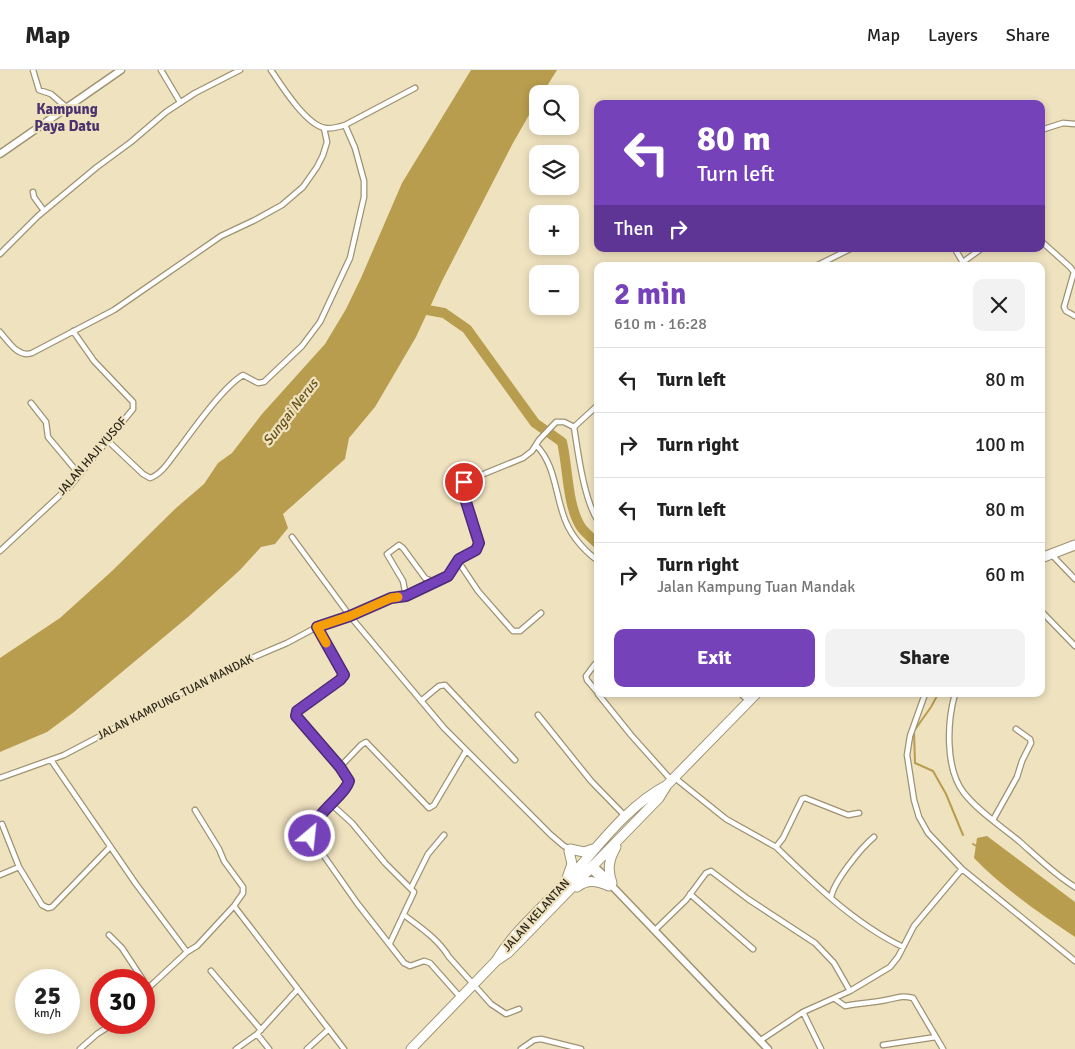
<!DOCTYPE html>
<meta charset="utf-8">
<style>
:root{--surface:#fff;--page:#f2f2f2;--text:#222;--muted:#767676;--line:#e0e0e0;--accent:#7642b9}
body{margin:0;font-family:Signika,sans-serif;background:var(--page);color:var(--text);height:100vh;display:flex;flex-direction:column;font-size:19px;white-space:nowrap}
*{box-sizing:border-box;margin:0}
p{font-size:16px;color:var(--muted)}
.icon{flex:none;width:28px;height:28px;fill:none;stroke:currentColor;stroke-width:2;stroke-linecap:round;stroke-linejoin:round}
.map{position:relative;flex:1;overflow:hidden}
.drawer{position:absolute;left:594px;top:192px;width:451px;height:435px;display:flex;flex-direction:column;background:var(--surface);border-radius:10px;box-shadow:0 2px 8px #0003}
.drawer>*{flex:none}
.hud{position:absolute;left:594px;top:30px;width:451px;height:152px;border-radius:10px;box-shadow:0 2px 8px #0003;background:#7642b9;color:#fff;overflow:hidden}
.fabs{position:absolute;left:529px;top:15px;display:grid;gap:10px}
.fabs a{display:grid;place-items:center;width:50px;height:50px;border-radius:10px;background:var(--surface);box-shadow:0 2px 8px #0003;font-size:25px}
.speed{position:absolute;left:15px;top:899px;display:flex;gap:10px;font-size:25px;font-weight:700;text-align:center}
.speed>*{display:grid;place-content:center;width:65px;height:65px;border-radius:50%;background:var(--surface);box-shadow:0 2px 8px #0003;line-height:1}
.speed small{font-size:12px;font-weight:400}
.speed .limit{border:8px solid #d22;background:#fff;color:#111}
.pin{position:absolute;display:grid;place-items:center;width:42px;height:42px;color:#fff;margin:-21px;border:2px solid #fff;border-radius:50%;box-shadow:0 1px 5px #0007}
.me{position:absolute;width:55px;margin:-28px;rotate:28deg;stroke-linejoin:round;filter:drop-shadow(0 0 4px #0008)}
.turn{display:flex;align-items:center;gap:18px;height:105px;padding:0 20px;font-size:22px}
.turn .icon{width:65px;height:65px;stroke-width:2.5}
.turn b{display:block;font-size:35px;line-height:42px}
.then{display:flex;align-items:center;height:48px;padding:0 20px;background:#0003;gap:10px;font-size:19px}
.round{display:grid;place-items:center;flex:none;width:52px;height:52px;border-radius:10px;background:var(--page)}
.head{display:flex;align-items:center;justify-content:space-between;height:85px;padding:0 20px}
h1{font-size:30px;font-weight:700;line-height:38px;color:var(--accent)}
.button{display:flex;gap:10px;margin-top:auto;padding:10px 20px}
.button a{flex:1;height:58px;border-radius:10px;background:var(--accent);color:#fff;font-size:20px;font-weight:700;line-height:58px;text-align:center}
.button a+a{background:var(--page);color:var(--text)}
ul{padding:0;list-style:none}
li{display:flex;align-items:center;gap:15px;height:65px;padding:0 20px;border-top:1px solid var(--line)}
li div{flex:1}
li b{display:block;font-size:19px}
li em{font-style:normal}
header{display:flex;align-items:center;gap:30px;box-sizing:border-box;height:70px;padding:0 25px;background:var(--surface);border-bottom:1px solid var(--line)}
header strong{font-size:24px}
nav{display:flex;gap:28px;margin-inline-start:auto;font-size:18px}
.map>svg:first-child{display:block}
.water{fill:#b89d4e}
.lines{fill:none;stroke-linecap:round;stroke-linejoin:round}
.stream{stroke:#b89d4e;stroke-width:2}
.river{stroke:#b89d4e;stroke-width:10}
.street-casing{stroke:#9e9272;stroke-width:7}
.secondary-casing{stroke:#9e9272;stroke-width:9}
.highway-casing{stroke:#9e9272;stroke-width:11}
.street{stroke:#fff;stroke-width:4.5}
.secondary{stroke:#fff;stroke-width:6}
.highway{stroke:#fff;stroke-width:9}
.route-casing{stroke:#4d2b78;stroke-width:12}
.route{stroke:#7642b9;stroke-width:9}
.slow{stroke:#f59e0b;stroke-width:9}
.labels{text-anchor:middle;stroke-width:4.5;stroke-linejoin:round;paint-order:stroke}
.street-label{font-size:12px;fill:#2d281b;stroke:#efe2bf}
.water-label{font-size:14px;font-style:italic;fill:#675318;stroke:#efe2bf}
.quarter-label{font-size:15px;font-weight:bold;fill:#4a326e;stroke:#efe2bf}
</style>
<header>
<strong>Map</strong>
<nav><a>Map</a><a>Layers</a><a>Share</a></nav>
</header>
<div class="map">
<svg width="1075" height="979" viewBox="0 0 1075 979">
<rect width="100%" height="100%" fill="#efe2bf"/>
<path class="water" d="M 471,0 L 557,0 L 542,24 L 538,24 L 537,31 L 513,73 L 442,211 L 416,267 L 375,337 L 349,368 L 345,389 L 283,444 L 288,458 L 275,474 L 261,477 L 240,500 L 188,547 L 74,642 L 47,662 L 0,682 L 0,588 L 60,548 L 112,501 L 176,438 L 204,414 L 218,393 L 232,383 L 262,344 L 325,274 L 346,239 L 361,208 L 402,113 Z
M 987,766 L 1075,832 L 1075,867 C 1040,844 1003,818 974,788 L 977,768 Z"/>
<g class="lines">
<path class="stream" d="M 938,624 L 931,637 L 914,661 L 915,693 L 933,701 L 946,724 L 963,765
M 973,774 L 978,777"/>
<path class="river" d="M 416,238 L 444,243 L 467,259 L 535,353 L 562,372 C 568,397 567,436 581,457 C 585,463 592,468 598,474"/>
<defs>
<path id="street" d="M 33,0 L 39,20 L 51,24 L 66,37
M 161,0 L 180,32
M 345,55 L 415,18
M 1041,60 L 1063,53 L 1075,54
M 33,122 L 34,127 L 44,141
M 1041,171 L 1070,197 L 1074,202 L 1064,237 L 1066,241 L 1075,246
M 955,179 L 965,196
M 0,184 L 38,146 L 97,97 L 131,72 L 166,42 L 195,23 L 240,0
M 963,192 L 981,179
M 816,196 L 850,179
M 0,262 C 9,272 18,288 32,283 L 114,240 L 221,166 L 255,150 L 282,135 L 303,117 L 317,97 L 323,85 L 327,72 L 324,58
M 31,333 L 46,352 L 48,367 L 79,404
M 574,357 C 578,383 584,430 598,451
M 574,357 L 598,335
M 107,370 L 143,404 L 150,408 C 162,404 170,390 177,381 C 193,360 222,318 243,305 L 258,313 L 264,312 L 302,276 L 320,252 L 350,188 L 364,127 L 364,111 L 355,78 L 345,55 C 339,57 331,59 325,58 C 306,55 281,15 271,0
M 536,375 C 554,393 555,420 563,444 C 569,464 581,478 598,491
M 292,467 L 350,546 L 444,658 L 551,765 L 564,776 L 572,780
M 0,481 L 71,415 L 133,339 L 133,332 L 94,291 L 73,261
M 1052,485 L 1075,509
M 458,491 L 478,521 L 513,561 L 520,561 L 541,543
M 406,526 L 403,511 L 387,484 L 399,475 L 403,478 L 425,508 L 434,512
M 1041,541 L 1075,576
M 317,557 L 344,605 L 340,610 L 297,641 L 295,646 L 340,697 L 349,711 C 345,726 311,745 310,766 L 357,833 L 404,893 L 410,896 L 424,891 L 430,893 L 461,928
M 595,594 L 586,606 L 587,610 L 598,623
M 598,624 L 631,665 L 672,711
M 741,624 L 749,631
M 925,624 L 910,666 L 907,685 L 914,730 L 919,747 L 928,763 L 962,799 L 1075,891
M 955,624 C 947,652 945,699 964,723 C 979,742 1001,756 1019,771 C 1037,787 1055,805 1075,817
M 421,631 L 439,616 L 445,615 L 515,690
M 538,645 L 591,711 L 626,747
M 51,690 L 136,814 L 187,882 L 197,876 L 234,836 L 344,979
M 340,697 L 361,675 L 366,672 L 429,738 L 434,735 L 466,681
M 0,708 L 64,685 L 233,596 L 287,573 L 317,557 L 350,546 L 391,528 L 406,526 L 448,506 L 459,489 L 476,480 L 479,473 L 462,419 L 464,412 L 523,388 L 532,381 L 539,370 L 556,352 L 564,352 L 574,357
M 675,708 L 726,749 L 776,777 L 783,768 L 802,729 L 805,728 L 848,745 L 859,743
M 330,733 L 352,753 L 385,793 L 414,822 L 390,873
M 195,740 L 219,779 L 224,791 L 243,817 L 243,823 L 234,836
M 993,750 L 1017,707 L 1022,691 L 1031,673 L 1030,669 L 1016,659
M 2,754 L 19,797
M 776,777 C 814,814 855,854 903,877
M 0,805 L 19,797 L 42,835 L 48,838 L 52,837 L 110,777
M 411,818 L 428,784 L 444,765
M 690,824 L 753,879
M 831,828 C 833,812 861,778 874,767
M 404,845 C 420,857 438,869 449,887 L 491,934 L 506,944 L 519,939
M 655,860 L 686,830 L 706,803 L 711,801 L 748,829 L 815,873 L 834,893 L 850,921
M 109,865 L 122,878 L 143,910
M 211,901 L 261,960
M 144,922 L 187,882
M 835,929 L 845,936 C 859,933 872,933 886,930 C 898,928 900,925 913,928 L 943,979
M 803,942 L 821,979
M 257,964 L 269,979
M 761,970 L 803,942 L 850,921 L 890,897 L 898,887 L 914,856 L 962,799
M 883,975 L 936,967
M 80,979 L 97,964 L 116,952
M 236,979 L 257,964 L 298,919
M 307,979 L 329,959
M 521,979 L 534,970 L 541,969 L 581,979"/>
<path id="secondary" d="M 0,84 L 121,0
M 583,793 L 606,813
M 592,794 L 612,813 L 613,817 L 768,979"/>
<path id="highway" d="M 1041,488 L 1075,475
M 570,779 L 584,782 L 596,778
M 567,808 L 572,794 L 569,781
M 612,813 C 607,799 609,789 616,777
M 577,817 C 588,809 596,811 609,816
M 496,891 L 508,883 L 659,728 L 667,715 L 756,624
M 411,979 L 496,891 C 514,861 542,838 565,813 C 597,779 625,737 667,715"/>
</defs>
<use href="#street" class="street-casing"/>
<use href="#secondary" class="secondary-casing"/>
<use href="#highway" class="highway-casing"/>
<use href="#street" class="street"/>
<use href="#secondary" class="secondary"/>
<use href="#highway" class="highway"/>
</g>
<g class="lines">
<defs>
<path id="route" d="M 310,766 C 312,745 345,726 349,711 L 340,697 L 296,646 L 297,641 L 340,610 L 344,605 L 317,557 L 350,546 L 391,528 L 406,526 L 448,506 L 459,489 L 476,480 L 479,473 L 462,419 L 464,412"/>
</defs>
<use href="#route" class="route-casing"/>
<use href="#route" class="route"/>
<path class="slow" d="M 326,573 L 317,557 L 350,546 L 391,528 L 398,527"/>
</g>
<g class="labels">
<g class="street-label">
<text transform="translate(92 386) rotate(-49)" y="4">JALAN HAJI YUSOF</text>
<text transform="translate(175 627) rotate(-27)" y="4">JALAN KAMPUNG TUAN MANDAK</text>
<text transform="translate(536 845) rotate(-48)" y="4">JALAN KELANTAN</text>
</g>
<g class="water-label">
<text transform="translate(290 342) rotate(-52)" y="5">Sungai Nerus</text>
</g>
<g class="quarter-label">
<text x="67" y="44">Kampung<tspan x="67" dy="17">Paya Datu</tspan></text>
</g>
</g>
</svg>
<div class="fabs">
<a><svg class="icon" aria-label="search" viewBox="0 0 24 24"><circle cx="10" cy="10" r="6"/><path d="M15 15l6 6"/></svg></a>
<a><svg class="icon" aria-label="layers" viewBox="0 0 24 24"><path d="M12 4l9 5-9 5-9-5zM3 14l9 5 9-5"/></svg></a>
<a>+</a>
<a>−</a>
</div>
<div class="speed"><div>25<small>km/h</small></div><div class="limit">30</div></div>
<div class="pin" style="left:464px;top:412px;background:#d93025"><svg class="icon" aria-label="arrive" viewBox="0 0 24 24"><path d="M6 21V4h12l-3 4 3 4H6"/></svg></div>
<svg class="me" style="left:310px;top:766px" viewBox="-20 -20 40 40"><circle r="17" fill="#7642b9" stroke="#fff" stroke-width="3"/><path d="M0-11L8 9 0 5-8 9z" fill="#fff"/></svg>
<div class="hud">
<div class="turn"><svg class="icon" aria-label="left" viewBox="0 0 24 24"><path d="M17 20v-9H6M10 6l-5 5 5 5"/></svg><div><b>80 m</b>Turn left</div></div>
<div class="then">Then<svg class="icon" aria-label="right" viewBox="0 0 24 24"><path d="M7 20v-9h11M14 6l5 5-5 5"/></svg></div>
</div>
<section class="drawer">
<div class="head"><div><h1>2 min</h1><p>610 m · 16:28</p></div><a class="round"><svg class="icon" aria-label="close" viewBox="0 0 24 24"><path d="M6 6l12 12M18 6L6 18"/></svg></a></div>
<ul>
<li><svg class="icon" aria-label="left" viewBox="0 0 24 24"><path d="M17 20v-9H6M10 6l-5 5 5 5"/></svg><div><b>Turn left</b></div><em>80 m</em></li>
<li><svg class="icon" aria-label="right" viewBox="0 0 24 24"><path d="M7 20v-9h11M14 6l5 5-5 5"/></svg><div><b>Turn right</b></div><em>100 m</em></li>
<li><svg class="icon" aria-label="left" viewBox="0 0 24 24"><path d="M17 20v-9H6M10 6l-5 5 5 5"/></svg><div><b>Turn left</b></div><em>80 m</em></li>
<li><svg class="icon" aria-label="right" viewBox="0 0 24 24"><path d="M7 20v-9h11M14 6l5 5-5 5"/></svg><div><b>Turn right</b><p>Jalan Kampung Tuan Mandak</p></div><em>60 m</em></li>
</ul>
<div class="button"><a>Exit</a><a>Share</a></div>
</section>
</div>
